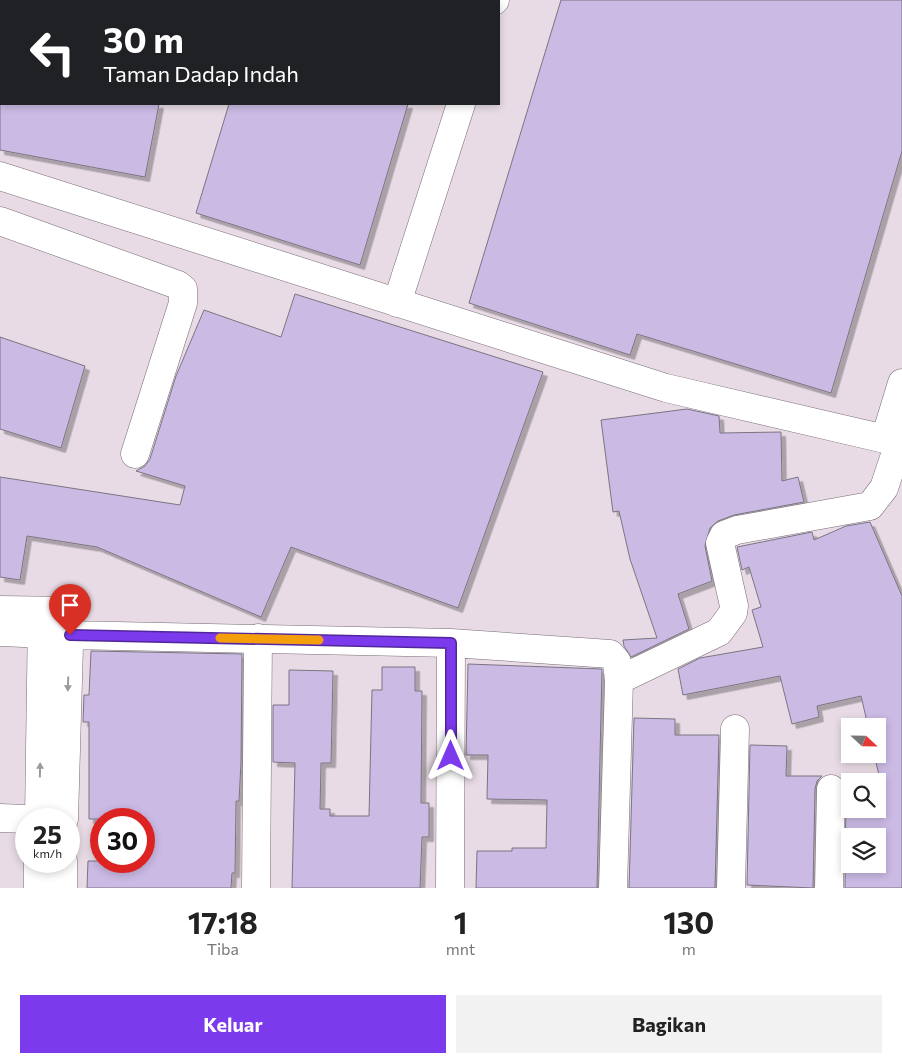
<!DOCTYPE html>
<html lang="id">
<style>
:root{--surface:#fff;--page:#f2f2f2;--text:#222;--muted:#767676;--accent:#7c3aed}
body{margin:0;font-family:Commissioner,sans-serif;background:var(--page);color:var(--text);height:100vh;display:flex;flex-direction:column;font-size:19px;white-space:nowrap}
*{box-sizing:border-box;margin:0}
p{font-size:16px;color:var(--muted)}
.icon{flex:none;width:28px;height:28px;fill:none;stroke:currentColor;stroke-width:2;stroke-linecap:round;stroke-linejoin:round}
.map{position:relative;height:888px;overflow:hidden}
.side{display:flex;flex-direction:column;background:var(--surface);flex:1}
.side>*{flex:none}
.banner{position:absolute;left:0px;top:0px;width:500px;height:105px;box-shadow:0 2px 8px #0003;background:#202124;color:#fff;overflow:hidden}
.needle{width:32px;rotate:112deg}
.tools{position:absolute;left:841px;top:718px;display:grid;gap:10px}
.tools a{display:grid;place-items:center;width:45px;height:45px;border-radius:0px;background:var(--surface);box-shadow:0 2px 8px #0003;font-size:25px}
.speed{position:absolute;left:15px;top:808px;display:flex;gap:10px;font-size:25px;font-weight:700;text-align:center}
.speed>*{display:grid;place-content:center;width:65px;height:65px;border-radius:50%;background:var(--surface);box-shadow:0 2px 8px #0003;line-height:1}
.speed small{font-size:12px;font-weight:400}
.speed .limit{border:8px solid #d22;background:#fff;color:#111}
.pin{position:absolute;display:grid;place-items:center;width:42px;height:42px;color:#fff;margin:-51px -21px;border-radius:50% 50% 50% 0;rotate:-45deg;box-shadow:0 0 5px #0007}
.pin .icon{rotate:45deg}
.me{position:absolute;width:55px;margin:-28px;rotate:0deg;stroke-linejoin:round;filter:drop-shadow(0 0 4px #0008)}
.turn{display:flex;align-items:center;gap:18px;height:105px;padding:0 20px;font-size:22px}
.turn .icon{width:65px;height:65px;stroke-width:2.5}
.turn b{display:block;font-size:35px;line-height:42px}
.eta{display:flex;justify-content:space-evenly;align-items:center;height:85px;text-align:center}
.eta b{font-size:30px;font-weight:700;line-height:35px}
.primary-button{display:flex;gap:10px;margin-top:auto;padding:10px 20px}
.primary-button a{flex:1;height:58px;border-radius:0px;background:var(--accent);color:#fff;font-size:20px;font-weight:700;line-height:58px;text-align:center}
.primary-button a+a{background:var(--page);color:var(--text)}
.map>svg:first-child{display:block}
.building{fill:#cbbae4;stroke:#7a7581;fill-rule:evenodd;filter:url(#shadow)}
.lines{fill:none;stroke-linecap:round;stroke-linejoin:round}
.minor-casing{stroke:#776c75;stroke-width:29}
.minor{stroke:#fff;stroke-width:28}
.oneway{fill:#9d9a9c}
.route-casing{stroke:#51269a;stroke-width:12}
.route{stroke:#7c3aed;stroke-width:9}
.slow{stroke:#f59e0b;stroke-width:9}
</style>
<div class="map">
<svg width="902" height="888" viewBox="0 0 902 888">
<defs>
<filter id="shadow"><feDropShadow dx="4.5" dy="4.5" stdDeviation="0" flood-color="#0004"/></filter>
</defs>
<rect width="100%" height="100%" fill="#e8dbe5"/>
<path class="building" d="M 561,0 L 902,0 L 902,151 L 831,393 L 637,334 L 630,355 L 469,303 Z
M 0,104 L 159,104 L 145,177 L 0,150 Z
M 229,104 L 408,104 L 360,265 L 196,213 Z
M 295,294 L 543,372 L 458,608 L 291,547 L 261,617 L 97,547 L 27,536 L 20,580 L 0,577 L 0,477 L 180,505 L 185,486 L 136,471 L 145,466 L 150,459 L 176,376 L 204,310 L 281,337 Z
M 0,337 L 85,366 L 61,448 L 0,429 Z
M 687,409 L 719,416 L 720,433 L 781,432 L 782,481 L 798,477 L 804,502 L 734,515 L 718,521 L 710,528 L 705,546 L 712,581 L 678,594 L 689,629 L 631,657 L 624,646 L 623,640 L 657,638 L 630,559 L 619,511 L 613,512 L 601,420 Z
M 870,522 L 902,596 L 902,888 L 845,888 L 846,795 L 850,796 L 850,809 L 878,809 L 878,796 L 884,796 L 874,754 L 878,754 L 878,726 L 868,726 L 861,696 L 817,706 L 819,717 L 792,724 L 780,676 L 683,695 L 678,669 L 700,658 L 763,647 L 752,610 L 761,607 L 749,567 L 742,570 L 737,547 L 812,532 L 814,540 L 846,526 ZM 850,836 L 878,836 L 878,864 L 850,864 Z
M 91,651 L 242,654 L 241,762 L 239,801 L 236,801 L 235,873 L 232,873 L 231,888 L 87,888 L 88,861 L 144,861 L 144,819 L 89,819 L 89,722 L 83,722 L 84,695 L 89,695 Z
M 468,664 L 602,669 L 597,888 L 476,888 L 477,851 L 512,851 L 512,848 L 546,848 L 547,800 L 487,799 L 488,755 L 466,755 Z
M 382,667 L 415,667 L 415,691 L 422,691 L 421,803 L 429,803 L 429,837 L 422,837 L 420,888 L 292,888 L 295,763 L 273,762 L 273,705 L 289,705 L 289,670 L 333,671 L 331,763 L 321,763 L 320,809 L 330,809 L 330,816 L 369,816 L 372,690 L 382,690 Z
M 634,718 L 675,719 L 675,735 L 719,735 L 715,888 L 629,888 Z
M 750,745 L 787,746 L 786,776 L 822,776 L 817,781 L 815,789 L 813,888 L 747,885 Z"/>
<g class="lines">
<defs>
<path id="minor" d="M 494,1 L 495,0
M 0,176 L 666,388 L 902,443
M 0,221 L 178,285 L 183,289 L 183,303 L 135,454
M 397,303 L 461,104
M 885,439 L 902,383
M 0,610 L 70,611 L 64,819
M 0,632 L 70,635 L 451,643 L 610,654 L 617,662 L 619,681 L 613,888
M 619,680 L 719,632 L 733,613 L 734,606 L 720,543 L 724,535 L 737,530 L 870,506 L 884,488 L 899,443
M 0,818 L 26,819
M 39,819 L 42,615
M 38,888 L 38,861
M 63,888 L 63,861
M 256,888 L 258,638
M 450,888 L 451,643
M 731,888 L 735,729
M 829,888 L 831,789"/>
</defs>
<use href="#minor" class="minor-casing"/>
<use href="#minor" class="minor"/>
</g>
<defs><path id="oneway-solid" d="M-6-.8H1V-3.2L6.5 0L1 3.2V.8H-6Z" transform="scale(1.25)"/></defs>
<g class="oneway">
<use href="#oneway-solid" transform="translate(68 684) rotate(92)"/>
<use href="#oneway-solid" transform="translate(40 770) rotate(-89)"/>
</g>
<g class="lines">
<defs>
<path id="route" d="M 70,635 L 451,643 L 451,756"/>
</defs>
<use href="#route" class="route-casing"/>
<use href="#route" class="route"/>
<path class="slow" d="M 220,638 L 319,640"/>
</g>
</svg>
<div class="tools">
<a><svg class="needle" viewBox="-14 -14 28 28"><path d="M0-13l5 13h-10z" fill="#e53935"/><path d="M0 13l5-13h-10z" fill="#767676"/></svg></a>
<a><svg class="icon" aria-label="search" viewBox="0 0 24 24"><circle cx="10" cy="10" r="6"/><path d="M15 15l6 6"/></svg></a>
<a><svg class="icon" aria-label="layers" viewBox="0 0 24 24"><path d="M12 4l9 5-9 5-9-5zM3 14l9 5 9-5"/></svg></a>
</div>
<div class="speed"><div>25<small>km/h</small></div><div class="limit">30</div></div>
<div class="pin" style="left:70px;top:635px;background:#d93025"><svg class="icon" aria-label="arrive" viewBox="0 0 24 24"><path d="M6 21V4h12l-3 4 3 4H6"/></svg></div>
<svg class="me" style="left:451px;top:756px" viewBox="-20 -20 40 40"><path d="M0-17L14 15 0 8-14 15z" fill="#7c3aed" stroke="#fff" stroke-width="4"/></svg>
<div class="banner">
<div class="turn"><svg class="icon" aria-label="left" viewBox="0 0 24 24"><path d="M17 20v-9H6M10 6l-5 5 5 5"/></svg><div><b>30 m</b>Taman Dadap Indah</div></div>
</div>
</div>
<section class="side">
<div class="eta">
<div><b>17:18</b><p>Tiba</p></div>
<div><b>1</b><p>mnt</p></div>
<div><b>130</b><p>m</p></div>
</div>
<div class="primary-button"><a>Keluar</a><a>Bagikan</a></div>
</section>
